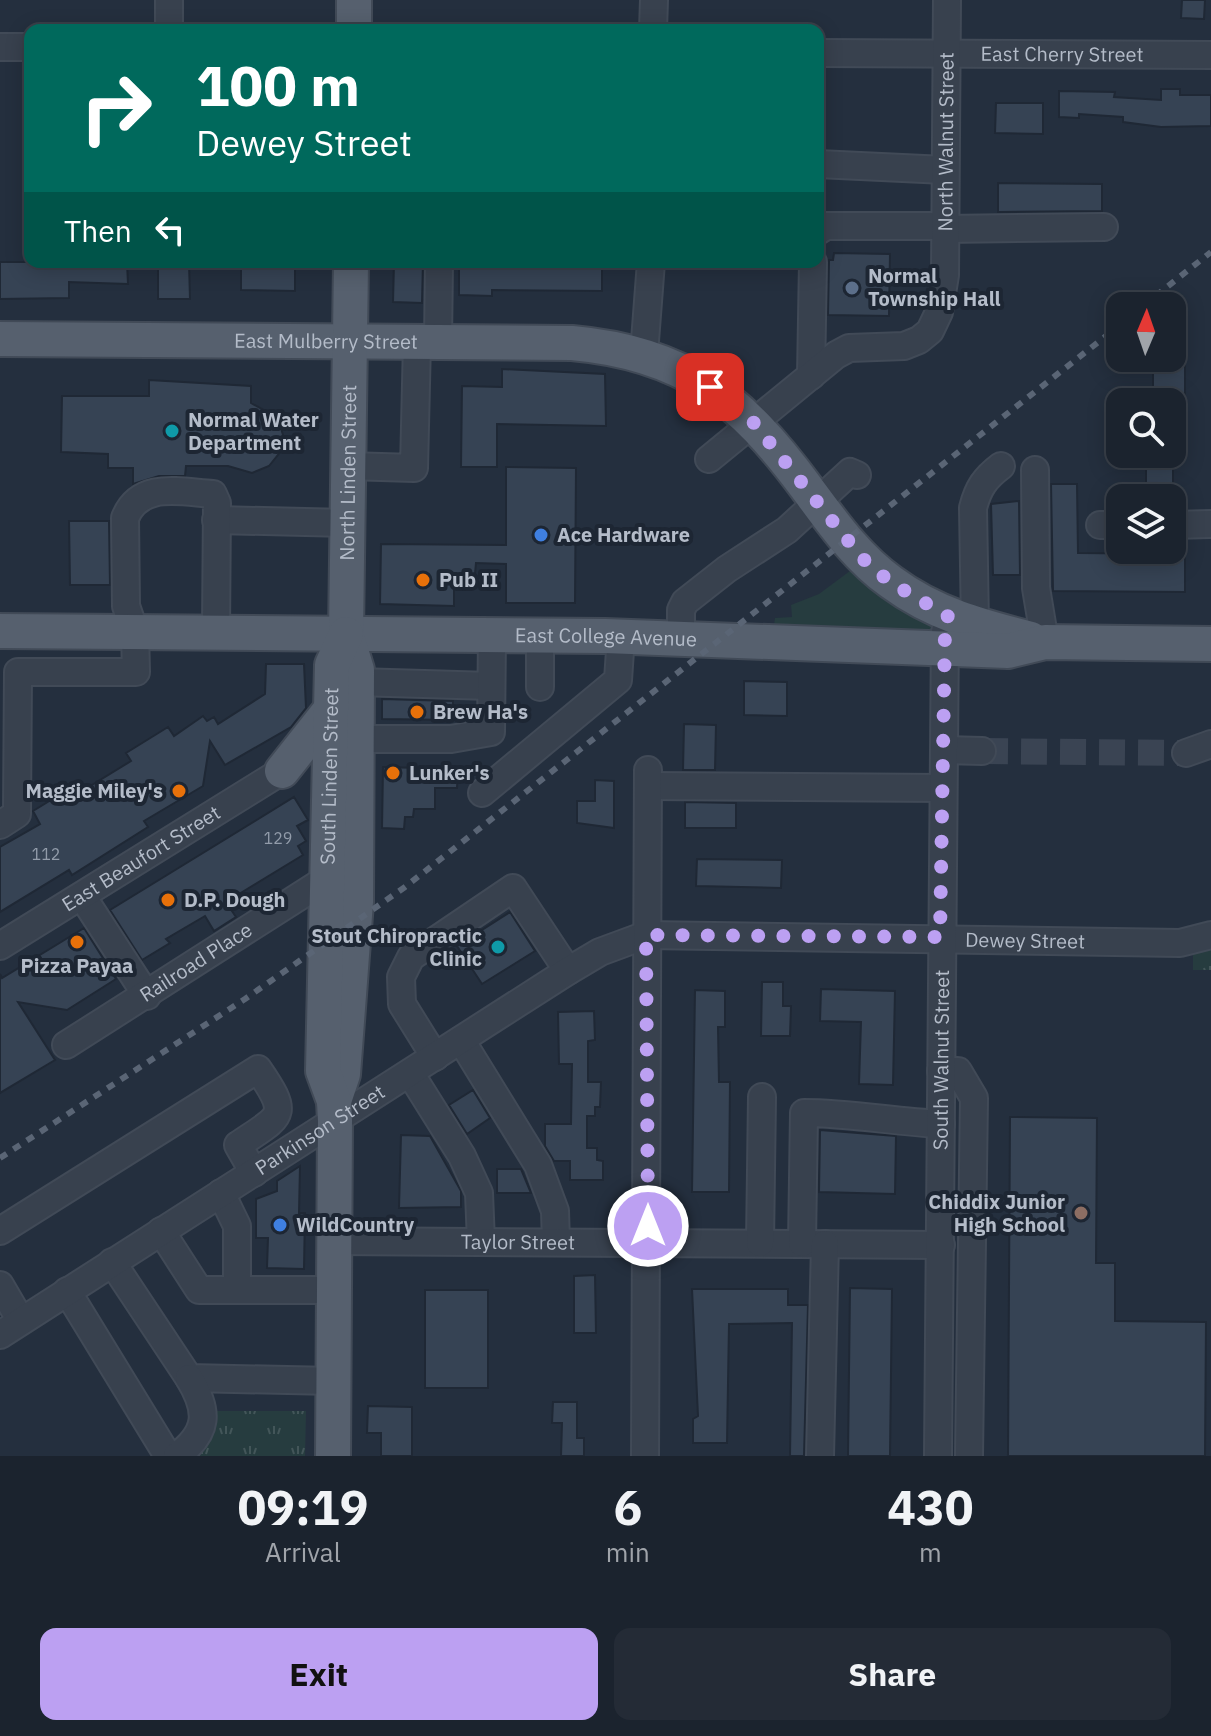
<!DOCTYPE html>
<style>
:root{--surface:#1b232e;--page:#242b36;--text:#f1f3f6;--muted:#a0a4aa;--line:#39404a;--accent:#bca0f2}
body{margin:0;font-family:"IBM Plex Sans",sans-serif;background:var(--page);color:var(--text);height:100vh;display:flex;flex-direction:column;font-size:30px;white-space:nowrap}
*{box-sizing:border-box;margin:0}
p{font-size:26px;color:var(--muted)}
.icon{flex:none;width:44px;height:44px;fill:none;stroke:currentColor;stroke-width:2;stroke-linecap:round;stroke-linejoin:round}
.map{position:relative;height:1456px;overflow:hidden}
.panel{display:flex;flex-direction:column;background:var(--surface);flex:1}
.panel>*{flex:none}
.hud{position:absolute;left:24px;top:24px;width:800px;height:244px;border-radius:16px;box-shadow:0 4px 20px #0003,0 0 0 2px var(--line);background:#00695c;color:#fff;overflow:hidden}
.needle{width:52px;rotate:2deg}
.tools{position:absolute;left:1106px;top:292px;display:grid;gap:16px}
.tools a{display:grid;place-items:center;width:80px;height:80px;border-radius:16px;background:var(--surface);box-shadow:0 4px 20px #0003,0 0 0 2px var(--line);font-size:40px}
.pin{position:absolute;display:grid;place-items:center;width:68px;height:68px;color:#fff;margin:-34px;border-radius:16px;box-shadow:0 4px 12px #0006}
.me{position:absolute;width:88px;margin:-44px;rotate:0deg;stroke-linejoin:round;filter:drop-shadow(0 0 6px #0008)}
.turn{display:flex;align-items:center;gap:28px;height:168px;padding:0 40px;font-size:36px}
.turn .icon{width:104px;height:104px;stroke-width:2.5}
.turn b{display:block;font-size:56px;line-height:68px}
.then{display:flex;align-items:center;height:76px;padding:0 40px;background:#0003;gap:16px;font-size:30px}
.eta{display:flex;justify-content:space-evenly;align-items:center;height:136px;text-align:center}
.eta b{font-size:48px;font-weight:800;line-height:56px}
.cta{display:flex;gap:16px;margin-top:auto;padding:16px 40px}
.cta a{flex:1;height:92px;border-radius:16px;background:var(--accent);color:#111;font-size:32px;font-weight:800;line-height:92px;text-align:center}
.cta a+a{background:var(--page);color:var(--text)}
.map>svg:first-child{display:block}
.grass{fill:#263c3f}
.park{fill:url(#park-tufts)}
.building{fill:#364354;stroke:#1f2835;stroke-width:2}
.lines{fill:none;stroke-linecap:round;stroke-linejoin:round}
.minor-tunnel{stroke:#3a4453;stroke-width:26;stroke-dasharray:26 13;stroke-linecap:butt}
.minor-casing{stroke:#414a57;stroke-width:30}
.major-casing{stroke:#414a57;stroke-width:38}
.minor{stroke:#38414e;stroke-width:26}
.major{stroke:#56606e;stroke-width:34}
.rail{stroke:#5a6575;stroke-width:6;stroke-dasharray:8 8;stroke-linecap:butt}
.route{stroke:#bca0f2;stroke-width:14;stroke-dasharray:0 25.2}
.service-dot{fill:#5c6f8a;stroke:#1d2633;stroke-width:3}
.culture-dot{fill:#0f9aa8;stroke:#1d2633;stroke-width:3}
.shop-dot{fill:#3f7fe0;stroke:#1d2633;stroke-width:3}
.food-dot{fill:#e8710a;stroke:#1d2633;stroke-width:3}
.education-dot{fill:#8d6e63;stroke:#1d2633;stroke-width:3}
.labels{text-anchor:middle;stroke-width:8;stroke-linejoin:round;paint-order:stroke}
.number-label{font-size:16px;fill:#929caa}
.street-label{font-size:20px;fill:#b4bcc9;stroke:#1d2633}
.poi-label{font-size:20px;font-weight:bold;fill:#b4bcc9;stroke:#1d2633;text-anchor:start}
</style>
<div class="map">
<svg width="1211" height="1456" viewBox="0 0 1211 1456">
<defs>
<pattern id="park-tufts" width="24" height="20" patternUnits="userSpaceOnUse" patternTransform="scale(2)"><rect width="24" height="20" fill="#263c3f"/><path d="M3 7l-1-3M5 7V3M7 7l1-3M15 17l-1-3M17 17v-4M19 17l1-3" fill="none" stroke="#435659"/></pattern>
</defs>
<rect width="100%" height="100%" fill="#242f3e"/>
<path class="grass" d="M 854,568 L 932,625 L 937,633 L 871,634 L 774,625 L 775,618 L 792,617 L 791,605 L 819,594 Z"/>
<path class="park" d="M 1211,946 L 1211,970 L 1193,970 L 1193,953 Z
M 211,1411 L 306,1411 L 305,1456 L 191,1456 Z"/>
<path class="building" d="M 1182,0 L 1205,0 L 1204,19 L 1181,18 Z
M 1161,89 L 1180,89 L 1180,95 L 1211,95 L 1211,126 L 1161,127 L 1123,122 L 1123,117 L 1079,114 L 1079,118 L 1059,117 L 1059,91 L 1115,92 L 1114,97 L 1161,100 Z
M 996,103 L 1043,103 L 1043,134 L 995,133 Z
M 998,183 L 1102,184 L 1102,211 L 998,212 Z
M 834,253 L 890,254 L 889,316 L 828,315 L 829,260 L 833,260 Z
M 0,262 L 127,262 L 128,284 L 69,282 L 69,298 L 0,299 Z
M 158,262 L 189,262 L 190,299 L 158,299 Z
M 261,262 L 295,262 L 295,291 L 241,290 L 241,267 L 261,266 Z
M 394,262 L 423,262 L 422,303 L 393,302 Z
M 459,262 L 602,262 L 602,291 L 492,290 L 492,296 L 459,295 Z
M 1153,358 L 1185,358 L 1185,402 L 1153,402 Z
M 502,369 L 605,374 L 606,426 L 497,424 L 497,467 L 461,467 L 462,386 L 502,387 Z
M 149,380 L 251,386 L 251,403 L 278,418 L 283,435 L 281,451 L 269,466 L 252,473 L 228,466 L 186,466 L 185,476 L 159,476 L 133,484 L 133,468 L 108,468 L 108,454 L 61,452 L 62,396 L 149,396 Z
M 1146,454 L 1173,454 L 1173,488 L 1146,488 Z
M 506,467 L 576,468 L 575,603 L 506,603 L 506,564 L 476,563 L 475,574 L 466,574 L 466,587 L 454,587 L 454,606 L 380,604 L 381,544 L 506,545 Z
M 1051,484 L 1077,484 L 1078,553 L 1185,554 L 1185,592 L 1053,591 Z
M 1019,501 L 1020,575 L 993,575 L 991,504 Z
M 69,521 L 109,521 L 110,585 L 70,585 Z
M 266,664 L 304,664 L 306,708 L 291,727 L 225,765 L 210,741 L 203,786 L 144,821 L 148,827 L 72,875 L 69,870 L 0,912 L 0,847 L 40,824 L 33,811 L 64,792 L 69,799 L 131,761 L 126,753 L 168,727 L 174,736 L 203,716 L 207,721 L 214,717 L 218,724 L 265,694 Z
M 744,681 L 787,682 L 787,716 L 744,715 Z
M 382,699 L 453,701 L 453,720 L 382,719 Z
M 684,724 L 716,725 L 715,770 L 683,770 Z
M 383,767 L 458,769 L 457,788 L 435,788 L 435,809 L 414,809 L 413,817 L 405,817 L 404,829 L 382,828 Z
M 595,780 L 614,781 L 614,828 L 577,823 L 577,801 L 595,801 Z
M 294,797 L 308,820 L 297,826 L 306,841 L 298,846 L 303,855 L 226,902 L 236,917 L 214,931 L 205,916 L 166,939 L 170,943 L 142,960 L 110,910 Z
M 685,802 L 736,803 L 736,828 L 685,828 Z
M 697,859 L 782,860 L 781,888 L 696,886 Z
M 510,912 L 535,951 L 482,984 L 457,946 Z
M 84,928 L 116,979 L 67,1010 L 18,1002 L 55,1060 L 0,1093 L 0,974 L 2,978 Z
M 762,982 L 783,982 L 783,1006 L 791,1006 L 790,1036 L 761,1036 Z
M 821,989 L 895,991 L 893,1085 L 859,1084 L 861,1022 L 820,1021 Z
M 695,990 L 725,991 L 725,1027 L 718,1027 L 719,1082 L 730,1082 L 729,1192 L 692,1192 Z
M 594,1011 L 595,1040 L 588,1041 L 588,1082 L 601,1082 L 600,1107 L 595,1107 L 595,1116 L 587,1116 L 587,1148 L 597,1148 L 597,1160 L 603,1161 L 603,1180 L 570,1180 L 570,1161 L 554,1161 L 545,1146 L 545,1124 L 571,1124 L 572,1064 L 559,1064 L 558,1012 Z
M 473,1090 L 490,1118 L 467,1134 L 449,1105 Z
M 1010,1117 L 1097,1118 L 1096,1263 L 1115,1263 L 1115,1321 L 1206,1322 L 1205,1456 L 1008,1456 Z
M 820,1130 L 896,1136 L 895,1194 L 819,1192 Z
M 401,1135 L 430,1136 L 461,1191 L 461,1207 L 399,1208 Z
M 300,1166 L 299,1213 L 305,1213 L 304,1269 L 267,1268 L 268,1238 L 256,1238 L 256,1199 L 277,1191 L 277,1181 Z
M 497,1169 L 521,1169 L 531,1193 L 497,1193 Z
M 595,1275 L 596,1333 L 574,1333 L 574,1276 Z
M 850,1288 L 892,1289 L 890,1456 L 848,1456 Z
M 692,1289 L 788,1289 L 788,1305 L 808,1305 L 804,1456 L 790,1456 L 792,1323 L 729,1324 L 727,1443 L 693,1443 L 693,1419 L 698,1416 Z
M 425,1290 L 488,1290 L 488,1388 L 425,1388 Z
M 553,1402 L 577,1402 L 577,1438 L 584,1438 L 584,1456 L 561,1456 L 562,1423 L 552,1423 Z
M 368,1406 L 412,1407 L 412,1456 L 381,1456 L 381,1433 L 367,1433 Z"/>
<g class="lines">
<path class="minor-tunnel" d="M 982,751 L 1186,753"/>
<defs>
<g id="minor">
<path d="M 169,0 L 169,30"/>
<path d="M 653,30 L 654,0"/>
<path d="M 0,47 L 30,47"/>
<path id="s1" d="M 818,53 L 1211,55"/>
<path d="M 818,164 L 945,170"/>
<path d="M 945,229 L 1104,227"/>
<path d="M 818,231 L 826,226 L 945,226"/>
<path d="M 438,342 L 439,262"/>
<path d="M 644,354 L 651,262"/>
<path d="M 811,376 L 813,262"/>
<path id="s2" d="M 709,459 L 836,355 L 849,348 L 904,346 L 919,340 L 930,331 L 939,312 L 945,275 L 947,0"/>
<path d="M 348,466 L 414,468 L 417,342"/>
<path d="M 1035,470 L 1036,588 L 1045,642"/>
<path d="M 216,520 L 347,523"/>
<path d="M 1100,525 L 1120,525"/>
<path d="M 1172,525 L 1211,524"/>
<path d="M 975,624 L 973,508 C 978,488 985,478 1001,466"/>
<path d="M 681,637 L 681,610 L 685,602 L 727,569 L 787,530 L 850,472 L 857,475"/>
<path d="M 357,682 L 491,686"/>
<path d="M 540,687 L 540,636"/>
<path d="M 356,739 L 451,739 L 491,732 L 492,635"/>
<path d="M 944,750 L 982,751"/>
<path d="M 1186,753 L 1211,744"/>
<path d="M 648,786 L 943,788"/>
<path d="M 482,793 L 618,680 L 621,636"/>
<path d="M 0,825 L 17,814 L 18,672 L 136,672 L 135,632 L 126,606 L 125,518 C 140,481 180,492 213,494 L 217,503 L 216,632"/>
<path d="M 82,896 L 147,996"/>
<path id="s3" d="M 0,946 L 282,771"/>
<path d="M 461,1040 L 538,1165 L 555,1211 L 556,1242"/>
<path id="s4" d="M 66,1045 L 325,880"/>
<path d="M 435,1057 L 402,1004 L 401,977 L 411,957 L 513,888 L 568,971"/>
<path d="M 941,1071 L 958,1071 L 974,1098 L 969,1456"/>
<path d="M 410,1073 L 462,1156 L 479,1193 L 481,1242"/>
<path d="M 221,1193 L 237,1226 L 237,1290"/>
<path d="M 0,1231 L 258,1069 C 291,1117 282,1115 238,1145 L 254,1173"/>
<path d="M 161,1231 L 199,1290 L 334,1290"/>
<path id="s5" d="M 334,1241 L 941,1245"/>
<path d="M 760,1243 L 762,1097"/>
<path d="M 802,1243 L 804,1113 C 851,1113 895,1122 941,1124"/>
<path d="M 112,1262 L 189,1378 L 333,1381"/>
<path d="M 0,1285 L 21,1321"/>
<path d="M 67,1291 L 168,1456"/>
<path id="s6" d="M 0,1335 L 568,971 L 600,952 L 646,935 L 1180,943 L 1211,935"/>
<path d="M 177,1456 C 209,1432 209,1411 189,1378"/>
<path d="M 645,1456 L 648,770"/>
<path d="M 820,1456 L 825,1244"/>
<path id="s7" d="M 938,1456 L 945,632"/>
</g>
<g id="major">
<path d="M 354,30 L 354,0"/>
<path id="s8" d="M 0,339 L 572,343 C 685,353 741,399 806,487 C 832,522 856,557 891,582 C 934,614 980,626 1031,639"/>
<path id="s9" d="M 0,631 L 605,636 L 1008,651 L 1045,642 L 1211,644"/>
<path d="M 282,771 L 331,709"/>
<path id="s10" d="M 334,1101 L 343,1074 L 356,902 L 357,670 L 346,634 L 351,262"/>
<path id="s11" d="M 333,1456 L 335,1121 L 334,1101 L 323,1071 L 332,665 L 346,634"/>
</g>
</defs>
<use href="#minor" class="minor-casing"/>
<use href="#major" class="major-casing"/>
<use href="#minor" class="minor"/>
<use href="#major" class="major"/>
<path class="rail" d="M 1143,306 L 1211,252
M 0,1158 L 245,999 L 405,887 L 1120,325"/>
</g>
<g class="lines">
<path class="route" d="M 648,1226 L 646,935 L 940,937 L 945,630 L 949,617 L 890,582 L 862,558 L 754,423 L 710,387"/>
</g>
<circle class="service-dot" cx="852" cy="288" r="8"/>
<g class="culture-dot">
<circle cx="172" cy="431" r="8"/>
<circle cx="498" cy="947" r="8"/>
</g>
<g class="shop-dot">
<circle cx="541" cy="535" r="8"/>
<circle cx="280" cy="1225" r="8"/>
</g>
<g class="food-dot">
<circle cx="423" cy="580" r="8"/>
<circle cx="417" cy="712" r="8"/>
<circle cx="393" cy="773" r="8"/>
<circle cx="179" cy="791" r="8"/>
<circle cx="168" cy="900" r="8"/>
<circle cx="77" cy="942" r="8"/>
</g>
<circle class="education-dot" cx="1081" cy="1213" r="8"/>
<g class="labels">
<g class="number-label">
<text x="278" y="844">129</text>
<text x="46" y="860">112</text>
</g>
<g class="street-label">
<text dy="7" stroke="none"><textPath href="#s1" startOffset="244">East Cherry Street</textPath></text>
<text dy="7" stroke="none"><textPath href="#s2" startOffset="456">North Walnut Street</textPath></text>
<text dy="7" stroke="none"><textPath href="#s8" startOffset="326">East Mulberry Street</textPath></text>
<text dy="7" stroke="none"><textPath href="#s10" startOffset="632">North Linden Street</textPath></text>
<text dy="7" stroke="none"><textPath href="#s9" startOffset="606">East College Avenue</textPath></text>
<text dy="7" stroke="none"><textPath href="#s11" startOffset="682">South Linden Street</textPath></text>
<text dy="7" stroke="none"><textPath href="#s3" startOffset="166">East Beaufort Street</textPath></text>
<text dy="7" stroke="none"><textPath href="#s6" startOffset="1140">Dewey Street</textPath></text>
<text dy="7" stroke="none"><textPath href="#s4" startOffset="154">Railroad Place</textPath></text>
<text dy="7" stroke="none"><textPath href="#s7" startOffset="396">South Walnut Street</textPath></text>
<text dy="7" stroke="none"><textPath href="#s6" startOffset="380">Parkinson Street</textPath></text>
<text dy="7" stroke="none"><textPath href="#s5" startOffset="184">Taylor Street</textPath></text>
</g>
<g class="poi-label">
<text x="868" y="283">Normal<tspan x="868" dy="23">Township Hall</tspan></text>
<text x="188" y="427">Normal Water<tspan x="188" dy="23">Department</tspan></text>
<text x="557" y="542">Ace Hardware</text>
<text x="439" y="587">Pub II</text>
<text x="433" y="719">Brew Ha's</text>
<text x="409" y="780">Lunker's</text>
<text x="163" y="798" text-anchor="end">Maggie Miley's</text>
<text x="184" y="907">D.P. Dough</text>
<text x="482" y="943" text-anchor="end">Stout Chiropractic<tspan x="482" dy="23">Clinic</tspan></text>
<text x="77" y="973" text-anchor="middle">Pizza Payaa</text>
<text x="1065" y="1209" text-anchor="end">Chiddix Junior<tspan x="1065" dy="23">High School</tspan></text>
<text x="296" y="1232">WildCountry</text>
</g>
</g>
</svg>
<div class="tools">
<a><svg class="needle" viewBox="-14 -14 28 28"><path d="M0-13l5 13h-10z" fill="#e53935"/><path d="M0 13l5-13h-10z" fill="#a0a4aa"/></svg></a>
<a><svg class="icon" aria-label="search" viewBox="0 0 24 24"><circle cx="10" cy="10" r="6"/><path d="M15 15l6 6"/></svg></a>
<a><svg class="icon" aria-label="layers" viewBox="0 0 24 24"><path d="M12 4l9 5-9 5-9-5zM3 14l9 5 9-5"/></svg></a>
</div>
<div class="pin" style="left:710px;top:387px;background:#d93025"><svg class="icon" aria-label="arrive" viewBox="0 0 24 24"><path d="M6 21V4h12l-3 4 3 4H6"/></svg></div>
<svg class="me" style="left:648px;top:1226px" viewBox="-20 -20 40 40"><circle r="17" fill="#bca0f2" stroke="#fff" stroke-width="3"/><path d="M0-11L8 9 0 5-8 9z" fill="#fff"/></svg>
<div class="hud">
<div class="turn"><svg class="icon" aria-label="right" viewBox="0 0 24 24"><path d="M7 20v-9h11M14 6l5 5-5 5"/></svg><div><b>100 m</b>Dewey Street</div></div>
<div class="then">Then<svg class="icon" aria-label="left" viewBox="0 0 24 24"><path d="M17 20v-9H6M10 6l-5 5 5 5"/></svg></div>
</div>
</div>
<section class="panel">
<div class="eta">
<div><b>09:19</b><p>Arrival</p></div>
<div><b>6</b><p>min</p></div>
<div><b>430</b><p>m</p></div>
</div>
<div class="cta"><a>Exit</a><a>Share</a></div>
</section>
